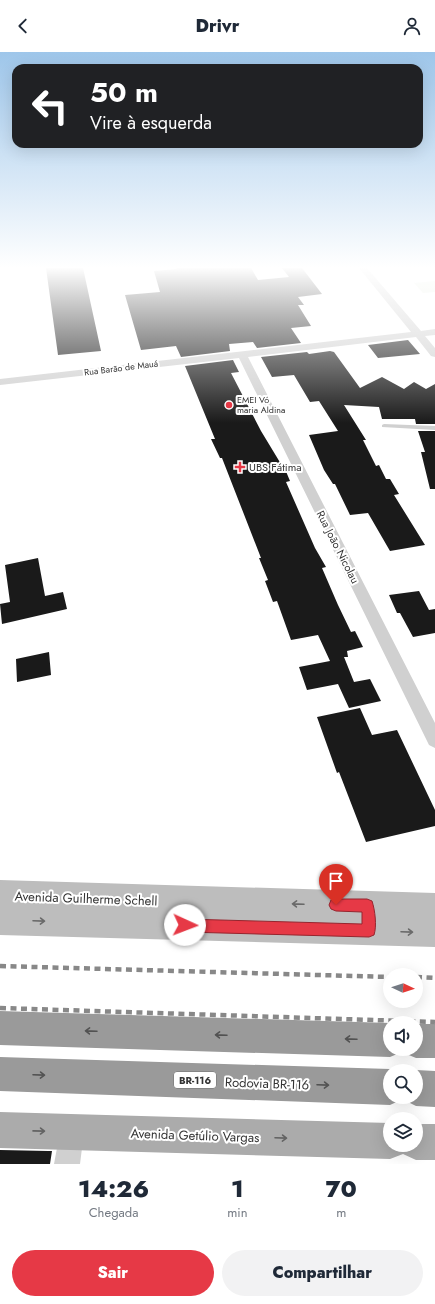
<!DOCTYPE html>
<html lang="pt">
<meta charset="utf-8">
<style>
:root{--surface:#fff;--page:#f2f2f3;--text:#1f2937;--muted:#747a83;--accent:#e63946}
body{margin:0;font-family:Jost,sans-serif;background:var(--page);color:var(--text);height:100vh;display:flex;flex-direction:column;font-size:15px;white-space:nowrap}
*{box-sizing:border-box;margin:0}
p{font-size:13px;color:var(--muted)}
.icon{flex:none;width:22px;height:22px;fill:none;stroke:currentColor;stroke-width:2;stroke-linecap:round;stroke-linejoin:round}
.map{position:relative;height:1112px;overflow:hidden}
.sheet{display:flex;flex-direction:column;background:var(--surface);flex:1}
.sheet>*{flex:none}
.banner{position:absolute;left:12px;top:12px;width:411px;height:84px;border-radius:12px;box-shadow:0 4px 16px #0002;background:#202124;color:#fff;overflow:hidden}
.needle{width:26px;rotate:94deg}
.buttons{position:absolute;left:383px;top:916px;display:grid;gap:8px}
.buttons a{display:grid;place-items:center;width:40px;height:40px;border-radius:50%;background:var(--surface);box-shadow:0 4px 16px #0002;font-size:20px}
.pin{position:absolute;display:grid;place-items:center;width:34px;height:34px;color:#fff;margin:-41px -17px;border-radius:50% 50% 50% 0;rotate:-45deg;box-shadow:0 0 4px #0007}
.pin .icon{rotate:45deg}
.me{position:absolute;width:44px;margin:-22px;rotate:92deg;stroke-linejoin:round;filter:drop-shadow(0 0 3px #0008)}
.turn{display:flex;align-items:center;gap:14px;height:84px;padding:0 12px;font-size:18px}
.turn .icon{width:52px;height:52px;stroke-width:2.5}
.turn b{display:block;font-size:28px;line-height:34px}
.eta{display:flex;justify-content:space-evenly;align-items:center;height:68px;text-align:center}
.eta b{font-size:24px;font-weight:800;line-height:28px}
.cta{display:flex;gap:8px;margin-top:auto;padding:8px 12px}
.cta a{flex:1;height:46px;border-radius:24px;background:var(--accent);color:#fff;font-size:16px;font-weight:800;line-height:46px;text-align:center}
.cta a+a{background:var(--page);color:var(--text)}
header{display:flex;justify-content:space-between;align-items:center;height:52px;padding:0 12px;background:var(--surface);font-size:18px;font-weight:800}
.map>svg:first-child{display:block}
.green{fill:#e6ecdf}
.building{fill:#1a1a1a}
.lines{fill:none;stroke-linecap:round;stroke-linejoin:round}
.lane{fill:#d0d0d0;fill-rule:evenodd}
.street{fill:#d0d0d0;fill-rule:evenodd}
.secondary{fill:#bdbdbd;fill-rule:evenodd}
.primary{fill:#ababab;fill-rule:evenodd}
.highway{fill:#9a9a9a;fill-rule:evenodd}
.rail{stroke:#888;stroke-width:4.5;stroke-dasharray:6 4.5;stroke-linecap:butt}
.oneway{stroke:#6a6a6a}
.oneway2{stroke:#525252}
.oneway3{stroke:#636363}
.route{fill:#e63946;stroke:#96252e}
.poi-dot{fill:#e63946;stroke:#fff;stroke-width:1.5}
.labels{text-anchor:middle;stroke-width:4;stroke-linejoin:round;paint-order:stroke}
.far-street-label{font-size:9px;fill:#333;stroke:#fff}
.far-poi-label{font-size:9px;fill:#333;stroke:#fff;text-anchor:start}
.shield{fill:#fff;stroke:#707070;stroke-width:1}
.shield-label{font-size:10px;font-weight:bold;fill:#333}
.poi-label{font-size:11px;fill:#333;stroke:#fff;text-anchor:start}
.street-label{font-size:11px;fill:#333;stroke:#fff}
.near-street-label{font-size:13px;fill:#333;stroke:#fff}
</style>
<header><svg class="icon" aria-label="back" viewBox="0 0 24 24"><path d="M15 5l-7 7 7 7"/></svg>Drivr<svg class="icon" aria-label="person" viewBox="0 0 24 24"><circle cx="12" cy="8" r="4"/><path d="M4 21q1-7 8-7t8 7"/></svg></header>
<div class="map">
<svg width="435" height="1112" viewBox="0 0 435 1112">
<rect width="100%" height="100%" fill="#fff"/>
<path class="green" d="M 435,229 L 435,240 L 423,241 L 414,231 Z"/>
<path class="building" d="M 46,216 L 83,216 L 101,299 L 58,303 Z
M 176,216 L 251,216 L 258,228 L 289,225 L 282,216 L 302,216 L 322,242 L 298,245 L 304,253 L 298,253 L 311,274 L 291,276 L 301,291 L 257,296 L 253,290 L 229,292 L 230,299 L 181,305 L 176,294 L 141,298 L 125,243 L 160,240 L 154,219 L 177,217 Z
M 408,288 L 420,302 L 378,306 L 368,293 Z
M 330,299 L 334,300 L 360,336 L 382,325 L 404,337 L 414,330 L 426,337 L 435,332 L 435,372 L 416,372 L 415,367 L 382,367 L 379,355 L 344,353 L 366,388 L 363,388 L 376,414 L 379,413 L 386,427 L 390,427 L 399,442 L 394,443 L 425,493 L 390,499 L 368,461 L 350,463 L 335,432 L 333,432 L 324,418 L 309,383 L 338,379 L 319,349 L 310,350 L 294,323 L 272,325 L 261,305 L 307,300 L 309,302 Z
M 233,308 L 239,320 L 231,321 L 261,379 L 284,417 L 285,417 L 290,429 L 286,430 L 315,496 L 326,515 L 322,516 L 338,553 L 351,580 L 355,579 L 363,595 L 347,599 L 348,605 L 344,605 L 354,630 L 370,627 L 381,649 L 349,656 L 338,632 L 307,638 L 299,615 L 330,609 L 318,583 L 291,588 L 277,549 L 273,550 L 265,529 L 268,528 L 259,506 L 261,506 L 222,406 L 220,406 L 211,387 L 215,387 L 185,314 Z
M 418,379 L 435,379 L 435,437 L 430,437 L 421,400 L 425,400 Z
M 38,506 L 45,544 L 63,540 L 67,557 L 2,572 L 0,552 L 10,550 L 5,513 Z
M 419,539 L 429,558 L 435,557 L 435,581 L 413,585 L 400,561 L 397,561 L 389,543 Z
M 49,600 L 51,623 L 17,630 L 16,607 Z
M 360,656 L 372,683 L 397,678 L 435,758 L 435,774 L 366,790 L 339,720 L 337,721 L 317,665 Z
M 0,1098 L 48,1099 L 52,1099 L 50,1112 L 0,1112 Z"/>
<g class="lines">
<path class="lane" d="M 384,372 L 435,374 L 435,378 L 382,375 L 382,373 Z"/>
<path class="street" d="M 359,216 L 367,216 L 421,279 L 435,277 L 435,283 L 425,284 L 435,296 L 435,305 L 431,304 L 416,285 L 248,305 L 435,671 L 435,696 L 429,693 L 239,306 L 0,333 L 0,327 L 411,280 Z
M 72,1068 L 81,1071 L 84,1080 L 80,1112 L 54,1112 L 60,1080 L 63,1071 Z"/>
<path class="secondary" d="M 0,828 L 435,841 L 435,895 L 0,883 Z"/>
<path class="primary" d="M 0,1060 L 390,1071 L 390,1093 L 416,1093 L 416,1072 L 435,1072 L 435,1108 L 416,1108 L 403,1102 L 390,1107 L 0,1096 Z"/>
<path class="highway" d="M 0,959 L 390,971 L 390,997 L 416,997 L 416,972 L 435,972 L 435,1006 L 416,1006 L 404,1001 L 403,998 L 402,1000 L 390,1005 L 0,993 Z
M 0,1005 L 390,1017 L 394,1019 L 390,1019 L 390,1045 L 416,1045 L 416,1019 L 414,1019 L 416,1018 L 435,1019 L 435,1055 L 416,1054 L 404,1048 L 403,1047 L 390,1053 L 0,1039 Z"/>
<path class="rail" d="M 0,914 L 390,925
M 416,925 L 435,926
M 0,956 L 435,970"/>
</g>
<defs><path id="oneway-shaft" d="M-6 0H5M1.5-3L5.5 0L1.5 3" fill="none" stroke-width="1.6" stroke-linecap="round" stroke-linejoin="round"/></defs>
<g class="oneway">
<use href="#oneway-shaft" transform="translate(298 852) rotate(-178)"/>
<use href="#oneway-shaft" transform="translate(39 869) rotate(2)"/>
<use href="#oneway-shaft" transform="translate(407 880) rotate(2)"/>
</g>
<g class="oneway2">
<use href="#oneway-shaft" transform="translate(91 979) rotate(-178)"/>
<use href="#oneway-shaft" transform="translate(221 983) rotate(-178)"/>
<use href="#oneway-shaft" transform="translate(351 987) rotate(-178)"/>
<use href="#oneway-shaft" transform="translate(39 1023) rotate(2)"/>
<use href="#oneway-shaft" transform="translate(323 1033) rotate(2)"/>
</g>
<g class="oneway3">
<use href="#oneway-shaft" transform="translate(39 1079) rotate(1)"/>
<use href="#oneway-shaft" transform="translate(281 1086) rotate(2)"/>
</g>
<linearGradient id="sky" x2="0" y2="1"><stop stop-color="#9ec6ea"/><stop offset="0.58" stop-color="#fff"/><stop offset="1" stop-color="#fff" stop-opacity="0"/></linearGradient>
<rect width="435" height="371" fill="url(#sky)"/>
<path class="route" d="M 336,847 L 367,847 L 372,849 C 375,858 377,874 374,883 L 369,885 L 185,880 L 180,878 L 178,873 L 180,869 L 185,867 L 362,872 L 362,860 L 336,859 L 331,857 L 329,853 L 331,848 Z"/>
<g class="poi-dot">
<circle cx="229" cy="353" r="4"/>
<path d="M238 409h4v4h4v4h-4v4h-4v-4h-4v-4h4z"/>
</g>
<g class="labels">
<g class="far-street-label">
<text transform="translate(121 316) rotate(-7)" y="3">Rua Barão de Mauá</text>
</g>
<g class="far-poi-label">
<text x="237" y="351">EMEI Vó<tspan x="237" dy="10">maria Aldina</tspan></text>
</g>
<rect class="shield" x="174" y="1020" width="42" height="16" rx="3"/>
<g class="shield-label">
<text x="195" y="1032">BR-116</text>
</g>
<g class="poi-label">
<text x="249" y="419">UBS Fátima</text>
</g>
<g class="street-label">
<text transform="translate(338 495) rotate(63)" y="4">Rua João Nicolau</text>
</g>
<g class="near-street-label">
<text transform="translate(86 846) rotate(2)" y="5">Avenida Guilherme Schell</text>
<text transform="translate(267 1031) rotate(2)" y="5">Rodovia BR-116</text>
<text transform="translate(195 1083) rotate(2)" y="5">Avenida Getúlio Vargas</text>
</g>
</g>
</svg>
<div class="buttons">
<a><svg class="needle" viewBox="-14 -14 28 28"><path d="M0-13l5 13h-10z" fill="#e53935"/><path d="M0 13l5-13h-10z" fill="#747a83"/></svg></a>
<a><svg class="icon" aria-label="sound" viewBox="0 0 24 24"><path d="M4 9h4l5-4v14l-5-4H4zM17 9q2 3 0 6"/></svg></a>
<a><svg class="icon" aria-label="search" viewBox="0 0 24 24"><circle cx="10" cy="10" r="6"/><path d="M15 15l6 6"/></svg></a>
<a><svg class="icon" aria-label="layers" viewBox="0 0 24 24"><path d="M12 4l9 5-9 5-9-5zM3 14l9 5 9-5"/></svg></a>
</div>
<div class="pin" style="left:336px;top:853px;background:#d93025"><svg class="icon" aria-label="arrive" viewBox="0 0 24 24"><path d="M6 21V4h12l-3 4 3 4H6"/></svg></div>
<svg class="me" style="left:185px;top:873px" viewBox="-20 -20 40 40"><circle r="19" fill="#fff"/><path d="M0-13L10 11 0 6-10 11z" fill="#e63946"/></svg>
<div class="banner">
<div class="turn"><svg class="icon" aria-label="left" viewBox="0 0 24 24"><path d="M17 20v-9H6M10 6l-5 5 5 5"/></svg><div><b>50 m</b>Vire à esquerda</div></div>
</div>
</div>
<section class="sheet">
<div class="eta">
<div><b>14:26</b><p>Chegada</p></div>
<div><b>1</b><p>min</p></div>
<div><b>70</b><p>m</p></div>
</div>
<div class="cta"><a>Sair</a><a>Compartilhar</a></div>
</section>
